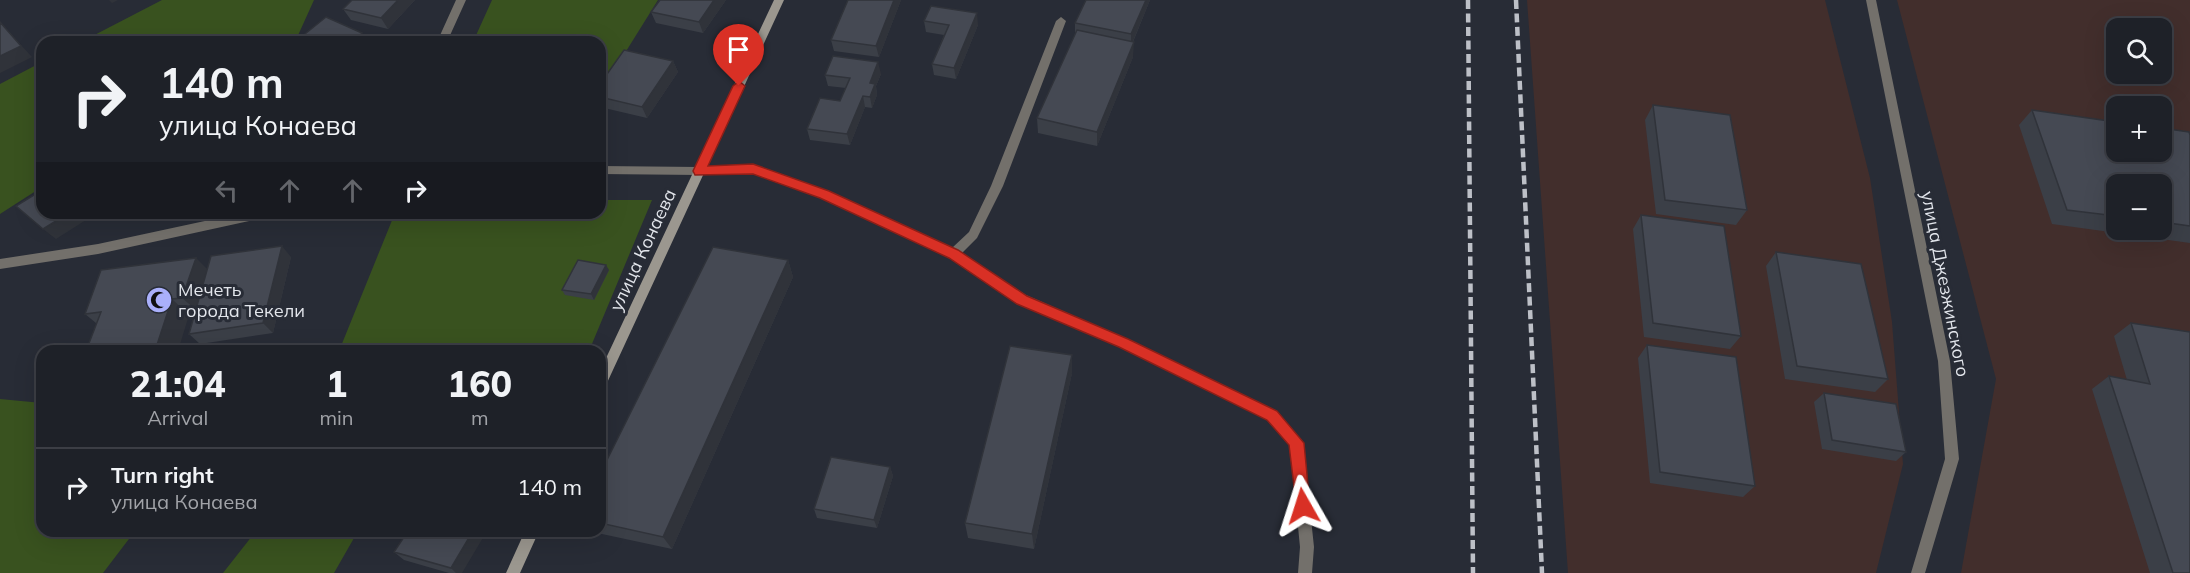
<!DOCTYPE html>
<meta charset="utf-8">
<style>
:root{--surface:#1e2128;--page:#2b2e34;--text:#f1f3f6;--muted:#a1a3a8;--line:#3c3e45}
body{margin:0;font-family:Mulish,sans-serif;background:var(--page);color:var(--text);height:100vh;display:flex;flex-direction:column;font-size:22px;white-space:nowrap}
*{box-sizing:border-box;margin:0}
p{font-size:20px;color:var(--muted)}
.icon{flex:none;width:33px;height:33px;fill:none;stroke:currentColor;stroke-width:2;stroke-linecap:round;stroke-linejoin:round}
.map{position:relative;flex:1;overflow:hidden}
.details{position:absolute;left:36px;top:345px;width:570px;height:192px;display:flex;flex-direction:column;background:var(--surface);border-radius:18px;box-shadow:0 6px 24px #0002,0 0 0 2px var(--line)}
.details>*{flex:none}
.hud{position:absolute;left:36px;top:36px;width:570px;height:183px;border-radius:18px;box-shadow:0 6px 24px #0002,0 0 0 2px var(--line);background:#1e2128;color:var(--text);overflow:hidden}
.controls{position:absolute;left:2106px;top:18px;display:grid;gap:12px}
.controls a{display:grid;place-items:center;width:66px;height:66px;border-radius:12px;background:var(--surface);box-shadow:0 6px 24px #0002,0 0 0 2px var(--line);font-size:30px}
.pin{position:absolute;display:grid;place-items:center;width:51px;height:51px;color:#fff;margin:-62px -26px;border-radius:50% 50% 50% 0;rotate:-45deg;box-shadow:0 0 6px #0007}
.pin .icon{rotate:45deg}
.me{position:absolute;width:66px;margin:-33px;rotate:354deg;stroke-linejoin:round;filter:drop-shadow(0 0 4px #0008)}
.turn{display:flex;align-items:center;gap:21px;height:126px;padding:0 24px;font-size:27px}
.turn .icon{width:78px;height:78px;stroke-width:2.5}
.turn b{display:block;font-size:42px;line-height:51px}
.lanes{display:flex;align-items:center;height:57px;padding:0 24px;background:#0003;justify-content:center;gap:30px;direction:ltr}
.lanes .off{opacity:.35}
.eta{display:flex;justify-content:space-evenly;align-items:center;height:102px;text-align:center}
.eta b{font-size:36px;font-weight:800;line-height:42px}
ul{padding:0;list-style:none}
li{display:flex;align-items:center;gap:18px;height:78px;padding:0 24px;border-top:2px solid var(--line)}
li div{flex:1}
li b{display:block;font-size:22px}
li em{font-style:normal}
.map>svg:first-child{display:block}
.industrial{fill:#422e2c;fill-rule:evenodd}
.green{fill:#39521f}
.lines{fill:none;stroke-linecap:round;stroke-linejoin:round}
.street{fill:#73706b;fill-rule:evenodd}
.secondary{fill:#9b978f;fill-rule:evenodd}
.rail{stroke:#bdc0c7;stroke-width:4.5;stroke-dasharray:9 4.5;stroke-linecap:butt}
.wall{fill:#3b3f47;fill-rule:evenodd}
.shaded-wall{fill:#30333a}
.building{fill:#454953;stroke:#30333a;stroke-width:1.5}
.route{fill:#d93025;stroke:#8d1f18;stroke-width:1.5}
.labels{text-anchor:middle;stroke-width:6;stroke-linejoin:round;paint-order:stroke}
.street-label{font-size:18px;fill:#e3e6ec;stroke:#282c36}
.poi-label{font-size:18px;fill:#e3e6ec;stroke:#282c36;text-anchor:start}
</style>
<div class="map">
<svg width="2190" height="573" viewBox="0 0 2190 573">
<rect width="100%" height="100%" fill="#282c36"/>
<path class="industrial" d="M 1527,0 L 1825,0 L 1870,178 L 1892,322 L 1903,464 L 1876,573 L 1568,573 Z
M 1897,0 L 2190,0 L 2190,573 L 1961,573 L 1996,379 ZM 2116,28 L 2162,28 L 2162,74 L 2116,74 ZM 2116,106 L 2162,106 L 2162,152 L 2116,152 ZM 2116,184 L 2162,184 L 2162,230 L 2116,230 Z"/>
<path class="green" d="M 162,0 L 314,0 L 295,42 L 81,42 Z
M 492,0 L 658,0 L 600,93 L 600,42 L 473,42 Z
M 42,62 L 42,187 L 0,214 L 0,84 Z
M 600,200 L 652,200 L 589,351 L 339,351 L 395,213 L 600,213 Z
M 0,399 L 42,403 L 42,531 L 135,531 L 103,573 L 0,573 Z
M 256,531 L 358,531 L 334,573 L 223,573 Z"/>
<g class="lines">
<path class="street" d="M 456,0 L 466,0 L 447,42 L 437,42 Z
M 1866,0 L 1876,0 L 1950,361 L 1959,459 L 1925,573 L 1911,573 L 1945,459 L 1938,361 Z
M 1061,17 L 1066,21 L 1003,186 L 977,238 L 962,253 L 1026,295 L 1127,339 L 1277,412 L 1303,443 L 1314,547 L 1312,573 L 1298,573 L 1300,547 L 1290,445 L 1267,420 L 1119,347 L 1018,303 L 950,257 L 821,197 L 753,173 L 699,175 L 600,174 L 600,166 L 699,167 L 753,165 L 829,191 L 952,248 L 969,232 L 991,186 L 1056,21 Z
M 242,213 L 269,213 L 263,218 L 98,254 L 0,269 L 0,259 L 98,244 Z"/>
<path class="secondary" d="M 774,0 L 784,0 L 606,385 L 604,389 L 600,390 L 600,371 Z
M 525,531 L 539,531 L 520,573 L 506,573 Z"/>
<path class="rail" d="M 1468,0 L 1473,573
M 1516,0 L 1542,573"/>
</g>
<path class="wall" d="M 352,0 L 415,0 L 388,29 L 351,20 L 343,9 Z
M 726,0 L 703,33 L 656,23 L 651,12 Z
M 848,0 L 901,0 L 879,57 L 834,51 L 831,40 Z
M 1086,0 L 1150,0 L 1133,42 L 1133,57 L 1097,146 L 1038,133 L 1037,118 L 1075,34 L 1075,23 Z
M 924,21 L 978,25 L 956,79 L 934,75 L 932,64 L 944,35 L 926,32 Z
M 673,61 L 678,72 L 647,118 L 600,107 L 600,84 Z
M 881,74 L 876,86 L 877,95 L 872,108 L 865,107 L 850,145 L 810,140 L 807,129 L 840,101 L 846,88 L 828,86 L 825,75 Z
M 1653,105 L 1747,210 L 1736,225 L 1656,214 L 1645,120 Z
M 2032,110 L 2190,135 L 2190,243 L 2052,224 L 2019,125 ZM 2116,184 L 2162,184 L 2162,230 L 2116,230 Z
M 1641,215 L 1741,336 L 1730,349 L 1644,337 L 1633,229 Z
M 1776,252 L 1888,379 L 1875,392 L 1785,379 L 1766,266 Z
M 291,257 L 273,333 L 200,344 L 189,334 L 195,314 L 96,323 L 85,314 L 207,269 Z
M 788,260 L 793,277 L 672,549 L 588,531 L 600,531 L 600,474 Z
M 609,270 L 594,300 L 565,295 L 562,290 Z
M 2131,323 L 2190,332 L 2190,573 L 2150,573 L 2092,389 L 2109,376 L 2127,380 L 2114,336 Z
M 1647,345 L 1755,486 L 1743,497 L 1650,483 L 1638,358 Z
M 1072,373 L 1034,549 L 968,538 L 965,523 Z
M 1824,393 L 1906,452 L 1896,461 L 1822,449 L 1814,402 Z
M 890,467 L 893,476 L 877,528 L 817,518 L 814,509 Z
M 408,531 L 462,573 L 449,573 L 404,560 L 394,552 Z"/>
<path class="shaded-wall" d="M 109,0 L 118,0 L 112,3 Z
M 398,0 L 415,0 L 388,29 L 381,18 Z
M 714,0 L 726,0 L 703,33 L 699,22 Z
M 894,0 L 901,0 L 879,57 L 876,46 Z
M 1146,0 L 1150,0 L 1131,46 L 1131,34 Z
M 977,13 L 978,25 L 956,79 L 954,68 Z
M 0,22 L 32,57 L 0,73 Z
M 362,33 L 369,42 L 351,42 Z
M 1134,42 L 1133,57 L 1097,146 L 1097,132 Z
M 673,61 L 678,72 L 647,118 L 642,107 Z
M 878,62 L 881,74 L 876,86 L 877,95 L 872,108 L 870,97 L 870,83 Z
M 863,96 L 865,107 L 850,145 L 847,134 Z
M 69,213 L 97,213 L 56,239 L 43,229 Z
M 282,246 L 291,257 L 273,333 L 263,323 Z
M 196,258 L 212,274 L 200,313 L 182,298 Z
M 788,260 L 793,277 L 672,549 L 663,537 Z
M 606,265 L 609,270 L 594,300 L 591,294 Z
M 172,299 L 189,315 L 178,351 L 155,351 Z
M 1072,355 L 1072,373 L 1034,549 L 1032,534 Z
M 890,467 L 893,476 L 877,528 L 874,520 Z
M 473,531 L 487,531 L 462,573 L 456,573 L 451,568 Z"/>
<path class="building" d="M 352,0 L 398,0 L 381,18 L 343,9 Z
M 660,0 L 714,0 L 699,22 L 651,12 Z
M 848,0 L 894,0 L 876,46 L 831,40 Z
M 1086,0 L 1146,0 L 1131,34 L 1075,23 Z
M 931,6 L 977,13 L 954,68 L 932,64 L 949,25 L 924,21 Z
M 326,17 L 362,33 L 351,42 L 295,42 Z
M 0,22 L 21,46 L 0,56 Z
M 1077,30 L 1134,42 L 1097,132 L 1037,118 Z
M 624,50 L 673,61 L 642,107 L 600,97 L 600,84 Z
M 833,56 L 878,62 L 870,83 L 875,84 L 870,97 L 863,96 L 847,134 L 807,129 L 820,98 L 840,101 L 850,78 L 825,75 Z
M 1653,105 L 1730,115 L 1747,210 L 1665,200 Z
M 2032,110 L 2116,122 L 2116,152 L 2162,152 L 2162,128 L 2189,132 L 2190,135 L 2190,226 L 2162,222 L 2162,184 L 2116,184 L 2116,216 L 2067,210 Z
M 42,190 L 42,213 L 69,213 L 43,229 L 16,206 Z
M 1641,215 L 1724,226 L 1741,336 L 1653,323 Z
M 282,246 L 263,323 L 189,334 L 211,256 Z
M 713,247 L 788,260 L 663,537 L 600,523 L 600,474 Z
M 1776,252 L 1861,264 L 1888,379 L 1797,366 Z
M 196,258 L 182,298 L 172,299 L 155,351 L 86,351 L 101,312 L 85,314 L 101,270 Z
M 578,260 L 606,265 L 591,294 L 562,290 Z
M 2131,323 L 2190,332 L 2190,573 L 2173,573 L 2109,376 L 2150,384 Z
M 1647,345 L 1736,357 L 1755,486 L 1660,472 Z
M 1010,346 L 1072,355 L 1032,534 L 965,523 Z
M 1824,393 L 1896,404 L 1906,452 L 1832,440 Z
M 831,457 L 890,467 L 874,520 L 814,509 Z
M 408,531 L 473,531 L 451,568 L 394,552 Z"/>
<path class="route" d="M 739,81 L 745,86 L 708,166 L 753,164 L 829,191 L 958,250 L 1027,296 L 1128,339 L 1277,411 L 1304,443 L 1310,506 L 1308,511 L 1303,513 L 1297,511 L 1289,445 L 1267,420 L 1119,347 L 1017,304 L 949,258 L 820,198 L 753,174 L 695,175 L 693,171 L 733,86 Z"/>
<defs>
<symbol id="mosque-disc" viewBox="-11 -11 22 22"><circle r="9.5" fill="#aab0fb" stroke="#282c36"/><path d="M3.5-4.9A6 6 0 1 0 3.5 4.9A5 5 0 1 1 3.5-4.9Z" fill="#111"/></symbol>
</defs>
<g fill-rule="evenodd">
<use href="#mosque-disc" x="144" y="285" width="30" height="30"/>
</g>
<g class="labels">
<g class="street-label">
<text transform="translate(643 250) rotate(-65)" y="6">улица Конаева</text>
<text transform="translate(1945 284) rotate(79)" y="6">улица Джезжинского</text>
</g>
<g class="poi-label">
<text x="178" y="296">Мечеть<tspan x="178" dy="21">города Текели</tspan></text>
</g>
</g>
</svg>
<div class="controls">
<a><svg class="icon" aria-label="search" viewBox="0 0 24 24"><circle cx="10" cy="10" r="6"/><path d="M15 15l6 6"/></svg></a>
<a>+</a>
<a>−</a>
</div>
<div class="pin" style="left:739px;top:86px;background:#d93025"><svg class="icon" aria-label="arrive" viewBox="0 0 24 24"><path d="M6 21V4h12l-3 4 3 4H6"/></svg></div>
<svg class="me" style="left:1303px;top:506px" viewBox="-20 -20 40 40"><path d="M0-17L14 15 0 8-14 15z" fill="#d93025" stroke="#fff" stroke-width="4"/></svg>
<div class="hud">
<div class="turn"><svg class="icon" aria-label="right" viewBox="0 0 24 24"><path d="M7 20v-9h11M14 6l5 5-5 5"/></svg><div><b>140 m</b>улица Конаева</div></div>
<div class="lanes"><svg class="icon off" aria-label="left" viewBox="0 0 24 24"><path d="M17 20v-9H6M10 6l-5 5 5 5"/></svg><svg class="icon off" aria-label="ahead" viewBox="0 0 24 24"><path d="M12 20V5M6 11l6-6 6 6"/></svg><svg class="icon off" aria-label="ahead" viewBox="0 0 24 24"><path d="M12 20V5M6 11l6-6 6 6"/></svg><svg class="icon" aria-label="right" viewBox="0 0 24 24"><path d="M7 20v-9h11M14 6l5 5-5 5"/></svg></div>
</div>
<section class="details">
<div class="eta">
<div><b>21:04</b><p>Arrival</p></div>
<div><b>1</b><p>min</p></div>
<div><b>160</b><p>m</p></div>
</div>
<ul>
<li><svg class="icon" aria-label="right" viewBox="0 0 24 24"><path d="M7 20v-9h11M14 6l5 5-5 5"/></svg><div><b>Turn right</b><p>улица Конаева</p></div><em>140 m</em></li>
</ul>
</section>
</div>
